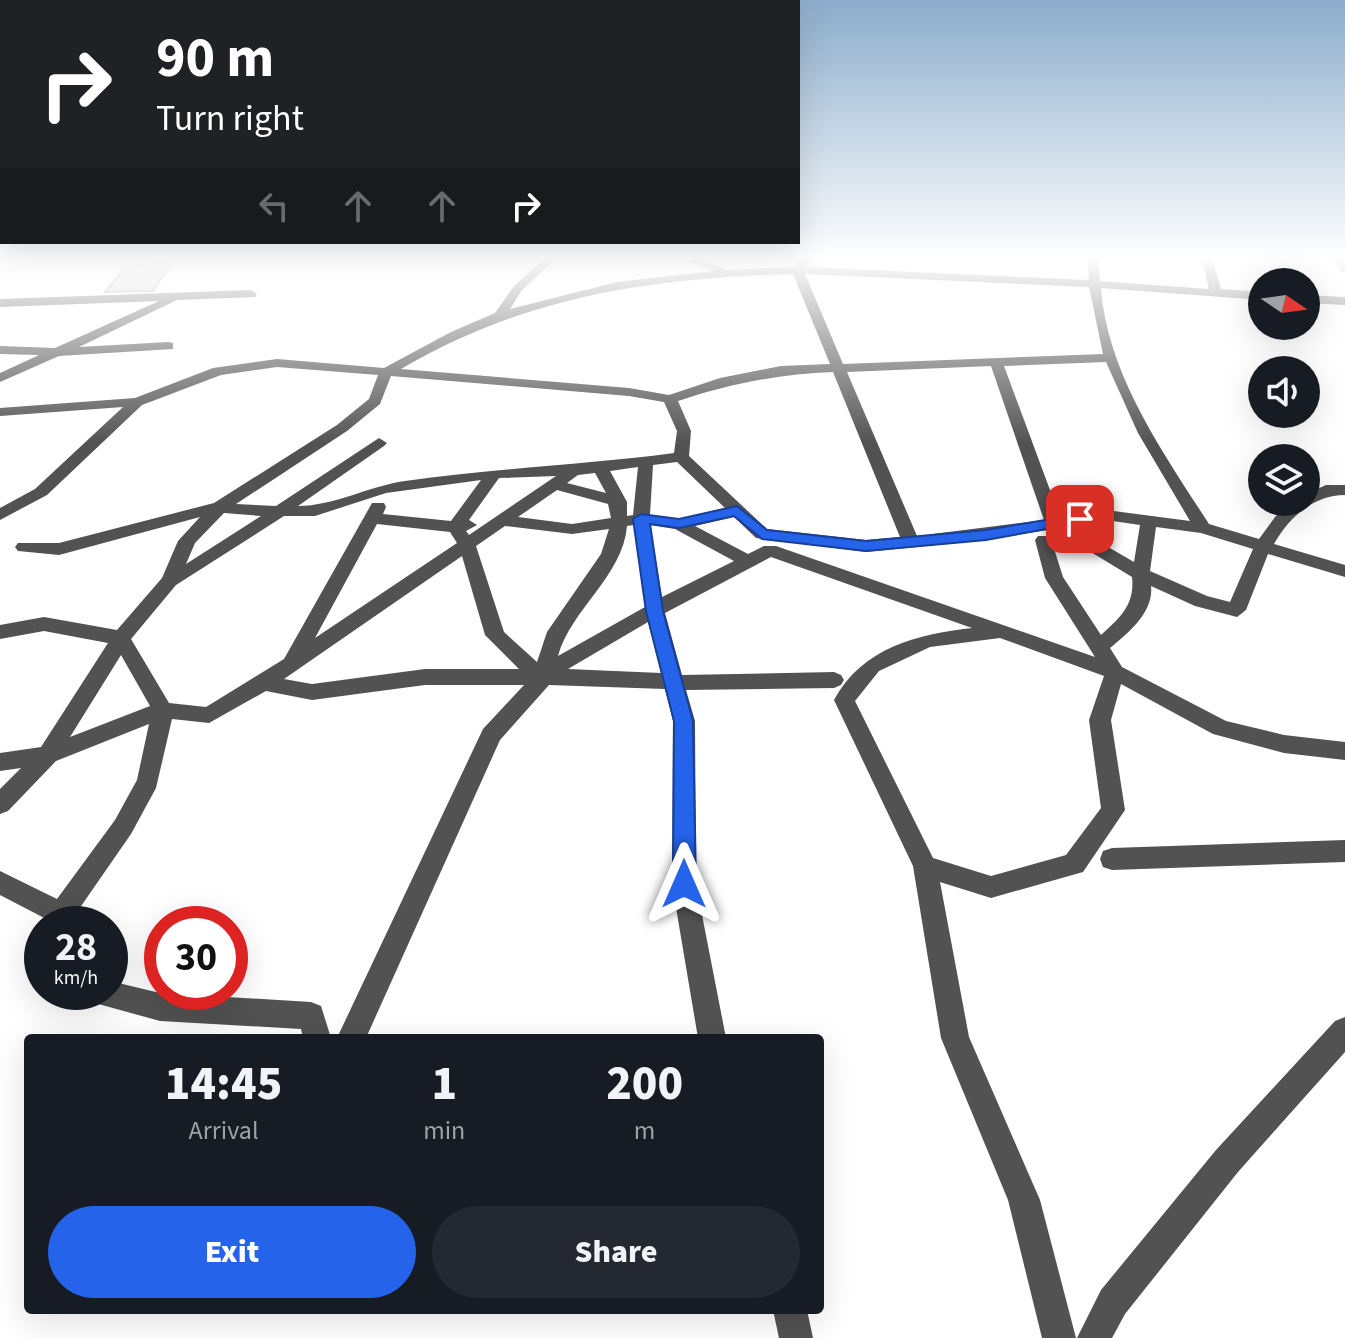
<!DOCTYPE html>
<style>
:root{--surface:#171b24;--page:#242831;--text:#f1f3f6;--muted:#9ea1a6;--accent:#2563eb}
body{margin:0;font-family:"Source Sans 3",sans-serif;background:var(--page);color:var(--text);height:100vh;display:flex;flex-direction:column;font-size:30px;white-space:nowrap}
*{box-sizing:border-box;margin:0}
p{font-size:26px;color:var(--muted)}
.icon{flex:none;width:44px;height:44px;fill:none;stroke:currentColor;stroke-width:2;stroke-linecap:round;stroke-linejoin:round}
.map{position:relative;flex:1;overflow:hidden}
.side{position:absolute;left:24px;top:1034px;width:800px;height:280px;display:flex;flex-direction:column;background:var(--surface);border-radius:8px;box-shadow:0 8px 32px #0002}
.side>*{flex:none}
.hud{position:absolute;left:0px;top:0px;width:800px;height:244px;box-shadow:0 8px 32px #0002;background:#202124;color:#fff;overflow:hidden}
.needle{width:52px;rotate:103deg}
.controls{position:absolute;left:1248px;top:268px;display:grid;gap:16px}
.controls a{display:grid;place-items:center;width:72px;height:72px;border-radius:50%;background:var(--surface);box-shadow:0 8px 32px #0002;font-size:40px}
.speed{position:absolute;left:24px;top:906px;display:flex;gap:16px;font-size:40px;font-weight:700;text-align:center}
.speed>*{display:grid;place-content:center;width:104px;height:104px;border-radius:50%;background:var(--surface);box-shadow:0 8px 32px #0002;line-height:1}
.speed small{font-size:20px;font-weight:400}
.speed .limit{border:12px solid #d22;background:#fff;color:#111}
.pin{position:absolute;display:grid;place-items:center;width:68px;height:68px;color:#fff;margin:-34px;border-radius:16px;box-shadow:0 4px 12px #0006}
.me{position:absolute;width:88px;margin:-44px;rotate:0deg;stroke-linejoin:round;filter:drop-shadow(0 0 6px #0008)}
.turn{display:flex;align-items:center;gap:28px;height:168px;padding:0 24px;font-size:36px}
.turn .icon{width:104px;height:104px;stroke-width:2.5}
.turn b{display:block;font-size:56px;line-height:68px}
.lanes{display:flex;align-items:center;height:76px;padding:0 24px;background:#0003;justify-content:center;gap:40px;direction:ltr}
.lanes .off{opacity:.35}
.eta{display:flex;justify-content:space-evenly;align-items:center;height:136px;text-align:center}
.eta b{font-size:48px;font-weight:800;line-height:56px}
.button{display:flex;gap:16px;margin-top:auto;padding:16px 24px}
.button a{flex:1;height:92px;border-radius:48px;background:var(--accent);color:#fff;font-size:32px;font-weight:800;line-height:92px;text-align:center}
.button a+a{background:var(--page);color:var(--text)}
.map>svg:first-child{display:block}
.building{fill:#c2c2c2;stroke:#969696;stroke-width:2}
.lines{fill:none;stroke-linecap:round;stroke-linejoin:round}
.minor{fill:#525252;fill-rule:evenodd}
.route{fill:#2563eb;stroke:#184099;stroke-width:2}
</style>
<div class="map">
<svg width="1345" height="1338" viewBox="0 0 1345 1338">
<rect width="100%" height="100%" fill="#fff"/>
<path class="building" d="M 173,261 L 153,291 L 105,292 L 126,266 Z"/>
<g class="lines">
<path class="minor" d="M 546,257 L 558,257 L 522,290 L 510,309 L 617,282 L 713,271 L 678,257 L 694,257 L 727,270 L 792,267 L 807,259 L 813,262 L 807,267 L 1089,280 L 1087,257 L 1098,257 L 1100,281 L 1209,289 L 1201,257 L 1212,257 L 1221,289 L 1262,292 L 1262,300 L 1101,288 C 1107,374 1164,454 1209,524 L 1259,539 L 1275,517 L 1292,502 L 1306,502 L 1306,494 L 1326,485 L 1345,485 L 1345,495 C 1314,495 1289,517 1274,544 L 1345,565 L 1345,577 L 1268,554 L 1246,610 L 1237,617 L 1195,606 L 1151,586 C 1154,612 1128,633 1110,648 L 1122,667 L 1226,721 L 1284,735 L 1345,742 L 1345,760 L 1284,753 L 1213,734 L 1121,684 L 1111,720 L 1125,810 L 1083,872 L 991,898 L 940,882 L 969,1037 L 1040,1200 L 1076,1338 L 1042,1338 L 1008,1200 L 941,1038 L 913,866 L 834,700 C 862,648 917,634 972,628 L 771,557 L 665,613 L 682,675 L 834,672 L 841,675 L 844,680 L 841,685 L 834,688 L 686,690 L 695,721 L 696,884 L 726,1038 L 698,1038 L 672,884 L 673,721 L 665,689 L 549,685 L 500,740 L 366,1038 L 337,1038 L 483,729 L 524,685 L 425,685 L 312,700 L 266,691 L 209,723 L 172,719 L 156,788 L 131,834 L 70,922 L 52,922 L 0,895 L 0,871 L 57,899 L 115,820 L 137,780 L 149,724 L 56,761 L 8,811 L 0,814 L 0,789 L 21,768 L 0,771 L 0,753 L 41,747 L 108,643 L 44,631 L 0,639 L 0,625 L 44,617 L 117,630 L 162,578 L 178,541 L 200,517 L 59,555 L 18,551 L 15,547 L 18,543 L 59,543 L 214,503 L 337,425 L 369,399 L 378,375 L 277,367 L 221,375 L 142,405 L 47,495 L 0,520 L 0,508 L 35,489 L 123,407 L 0,416 L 0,408 L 135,398 L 213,368 L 277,359 L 384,368 L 451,332 L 495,313 L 514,286 ZM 793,274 L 830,364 L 781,366 L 720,378 L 669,395 L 629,388 L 401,369 C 525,296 651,278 793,274 ZM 805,274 L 1089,287 L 1103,354 L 843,364 ZM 1106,362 L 1138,433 L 1190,521 L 1106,510 L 1060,517 L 1004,366 ZM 991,366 L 1044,520 L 917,536 L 847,372 ZM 833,372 L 900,537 L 866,540 L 767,529 L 689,456 L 691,431 L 678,401 C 730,384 778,374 833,372 ZM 391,376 L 629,396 L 664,402 L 677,431 L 674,453 C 584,465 495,468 405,481 C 369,486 334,506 298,506 L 384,446 L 387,443 L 379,438 L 276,506 L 236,504 L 347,431 L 380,404 ZM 677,462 L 725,508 L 679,519 L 650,515 L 653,465 ZM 638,467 L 633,515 L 627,516 L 627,502 L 610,471 ZM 595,473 L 606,493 L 567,483 L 578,475 ZM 556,476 L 469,535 L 466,531 L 477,525 L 469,520 L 499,478 ZM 481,480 L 451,521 L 383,514 L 386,507 L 384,503 L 372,503 L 284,659 L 206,707 L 169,703 L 131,639 L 176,585 L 284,516 L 315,516 L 386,493 ZM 557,490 L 608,504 L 611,518 L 572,524 L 518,517 ZM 224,513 L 261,516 L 186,564 L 195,543 ZM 734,517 L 756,538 L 866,552 L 986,540 L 1053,529 L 1132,577 C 1135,604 1121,617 1101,635 L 1063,577 L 1050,536 L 1038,536 L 1035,540 L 1045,578 L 1095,657 L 776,546 L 764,546 L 748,554 L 695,526 ZM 1106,520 L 1140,525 L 1134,562 L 1072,526 ZM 377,524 L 450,532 L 457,543 L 315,638 ZM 634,525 L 645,607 L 558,656 C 571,609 623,576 627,526 ZM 650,525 L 675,529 L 734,561 L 662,597 ZM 505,526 L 572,534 L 609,529 L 601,554 L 547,632 L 537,662 L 504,632 L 476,546 ZM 1156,527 L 1201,533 L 1253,549 L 1230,602 L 1207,596 L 1150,571 ZM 462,556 L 485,635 L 519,669 L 425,669 L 312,684 L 284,679 ZM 648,622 L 661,673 L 568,669 ZM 1000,638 L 1104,676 L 1089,720 L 1101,808 L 1066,855 L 991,876 L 933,858 L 855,701 L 879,671 L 930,647 ZM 121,655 L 150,706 L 70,737 Z
M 1332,257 L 1343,257 L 1345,272 L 1341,271 Z
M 251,290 L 257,294 L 255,297 L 177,300 L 79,347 L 168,342 L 173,343 L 173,349 L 59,356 L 0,382 L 0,373 L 39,355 L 0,354 L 0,346 L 55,348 L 159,301 L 0,307 L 0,299 Z
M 1306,295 L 1345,297 L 1345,305 L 1306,303 Z
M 1345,840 L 1345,862 L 1112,870 L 1103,867 L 1100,859 L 1103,851 L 1112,848 Z
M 110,981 L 160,993 L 311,1002 L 321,1006 L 331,1038 L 303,1038 L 301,1029 L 160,1021 L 91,1002 L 88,992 L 110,992 Z
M 1345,1017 L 1345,1052 L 1238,1172 L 1125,1314 L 1112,1338 L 1077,1338 L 1101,1290 L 1216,1150 L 1335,1021 Z
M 773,1310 L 807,1310 L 813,1338 L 779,1338 Z"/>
</g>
<linearGradient id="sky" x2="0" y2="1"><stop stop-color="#8baccb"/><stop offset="0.58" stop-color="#fff"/><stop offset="1" stop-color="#fff" stop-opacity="0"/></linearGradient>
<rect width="1345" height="444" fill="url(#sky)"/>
<path class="route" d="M 737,506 L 767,530 L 866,541 L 986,530 L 1080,514 L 1087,519 L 1080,523 L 986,540 L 866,551 L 762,539 L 734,516 L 679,528 L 650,524 L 663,611 L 693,721 L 696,884 L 692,891 L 684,894 L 676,891 L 673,884 L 674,721 L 646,611 L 633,519 L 641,514 L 679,519 Z"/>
</svg>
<div class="controls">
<a><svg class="needle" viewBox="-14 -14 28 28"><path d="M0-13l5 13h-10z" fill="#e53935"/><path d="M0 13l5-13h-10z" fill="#9ea1a6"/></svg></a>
<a><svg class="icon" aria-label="sound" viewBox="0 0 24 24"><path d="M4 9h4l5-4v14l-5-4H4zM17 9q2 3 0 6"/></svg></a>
<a><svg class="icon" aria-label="layers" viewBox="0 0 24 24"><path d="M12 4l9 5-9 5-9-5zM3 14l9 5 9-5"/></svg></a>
</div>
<div class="speed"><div>28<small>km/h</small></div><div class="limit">30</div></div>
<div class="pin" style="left:1080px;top:519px;background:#d93025"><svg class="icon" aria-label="arrive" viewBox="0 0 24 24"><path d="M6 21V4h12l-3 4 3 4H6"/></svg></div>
<svg class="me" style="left:684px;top:884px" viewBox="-20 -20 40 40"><path d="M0-17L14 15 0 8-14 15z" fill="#2563eb" stroke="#fff" stroke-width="4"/></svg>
<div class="hud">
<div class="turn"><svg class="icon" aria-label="right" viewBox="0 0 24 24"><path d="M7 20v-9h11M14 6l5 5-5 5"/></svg><div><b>90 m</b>Turn right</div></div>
<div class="lanes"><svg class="icon off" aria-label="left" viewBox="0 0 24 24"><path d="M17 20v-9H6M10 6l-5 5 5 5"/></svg><svg class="icon off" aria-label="ahead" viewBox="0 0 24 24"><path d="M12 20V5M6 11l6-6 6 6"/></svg><svg class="icon off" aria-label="ahead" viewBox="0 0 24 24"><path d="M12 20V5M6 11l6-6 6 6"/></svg><svg class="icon" aria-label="right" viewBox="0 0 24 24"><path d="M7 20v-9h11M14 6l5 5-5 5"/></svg></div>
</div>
<section class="side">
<div class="eta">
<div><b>14:45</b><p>Arrival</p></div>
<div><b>1</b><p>min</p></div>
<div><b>200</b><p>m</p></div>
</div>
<div class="button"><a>Exit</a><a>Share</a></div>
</section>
</div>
